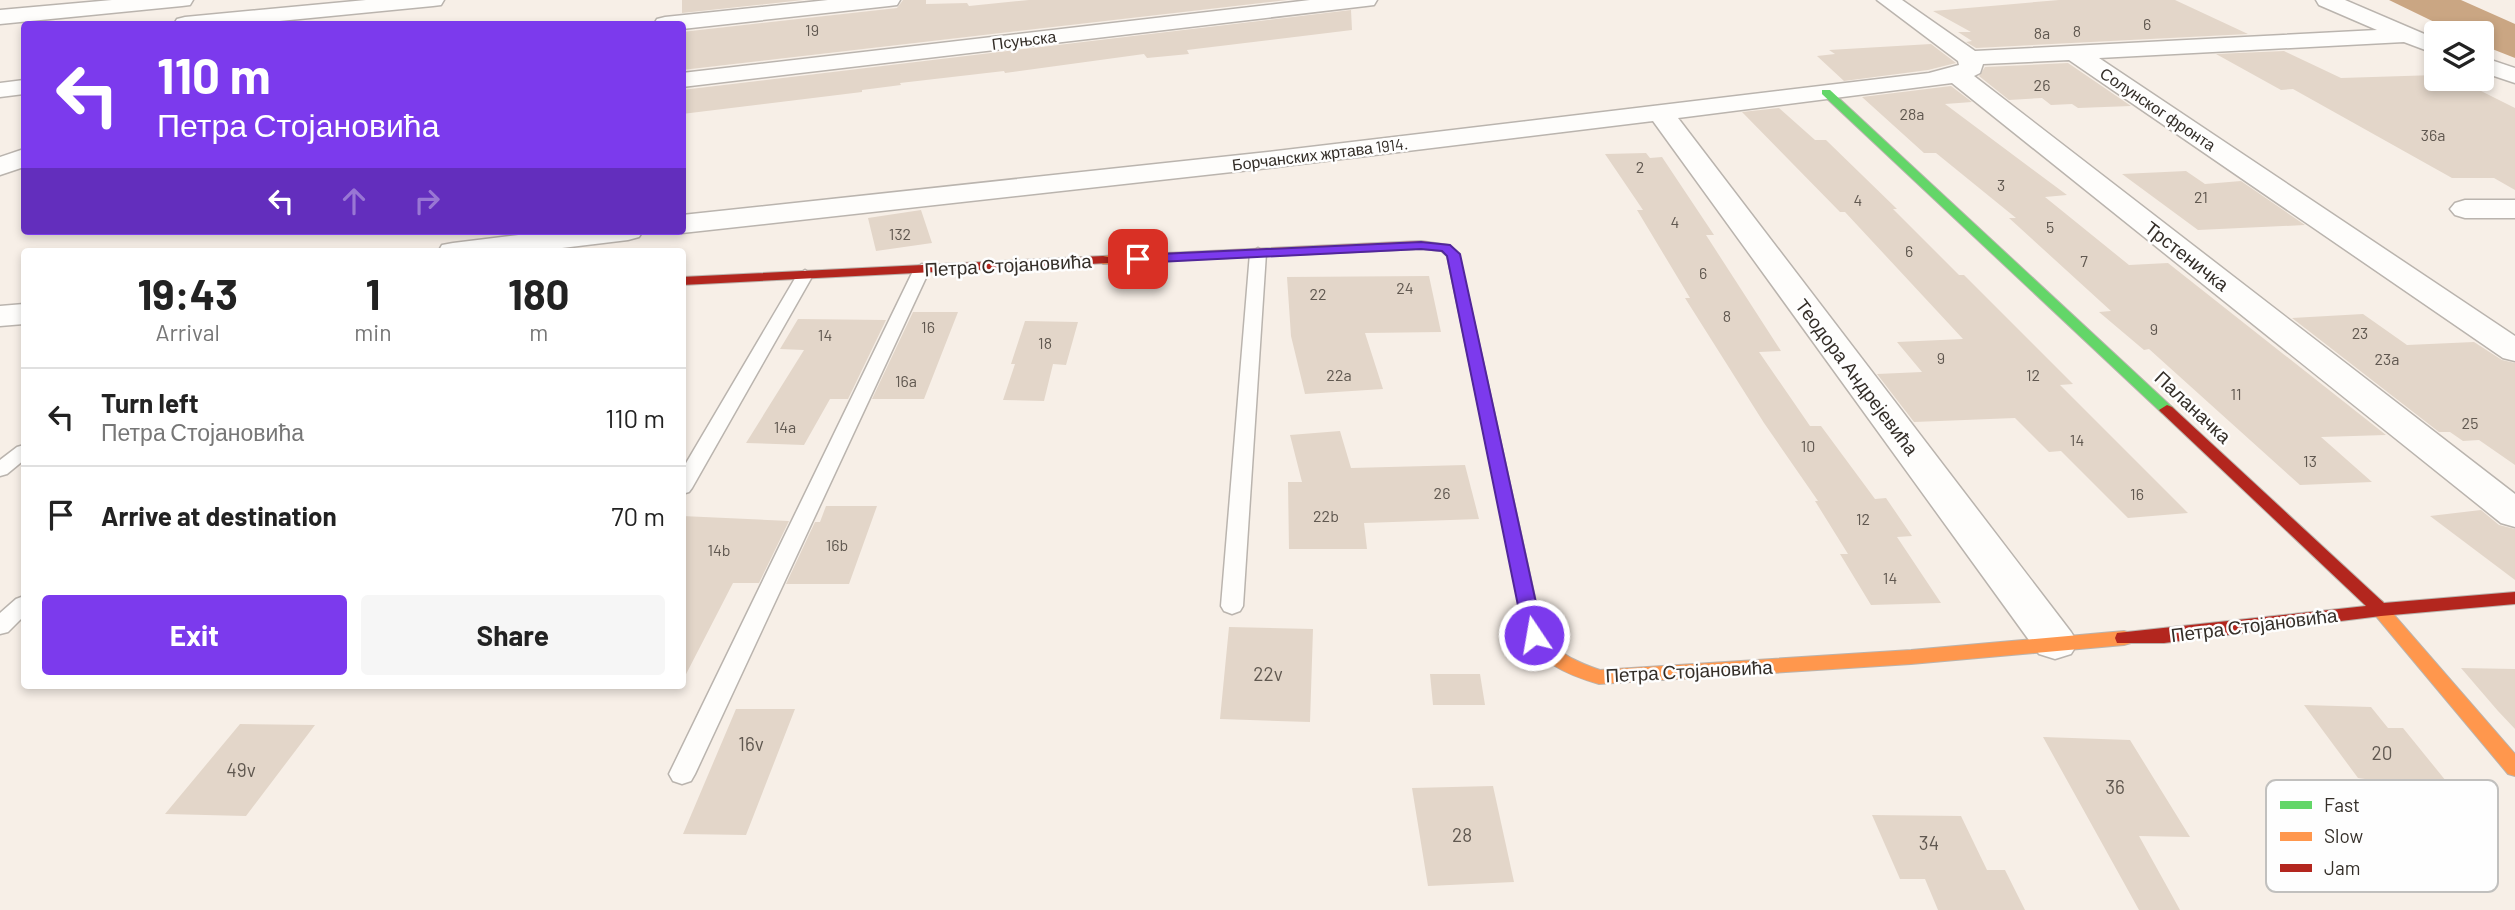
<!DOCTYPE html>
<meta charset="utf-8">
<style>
:root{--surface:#fff;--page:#f6f6f6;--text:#222;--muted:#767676;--line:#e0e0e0;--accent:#7c3aed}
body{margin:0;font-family:Barlow,sans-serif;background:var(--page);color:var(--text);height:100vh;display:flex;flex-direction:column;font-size:26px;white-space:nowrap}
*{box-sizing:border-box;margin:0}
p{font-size:23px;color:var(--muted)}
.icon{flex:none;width:38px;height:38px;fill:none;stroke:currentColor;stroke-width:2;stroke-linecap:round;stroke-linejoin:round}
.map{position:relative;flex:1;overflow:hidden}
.drawer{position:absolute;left:21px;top:248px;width:665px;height:441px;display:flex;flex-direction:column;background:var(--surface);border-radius:7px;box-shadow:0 4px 10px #0003}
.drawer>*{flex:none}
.guide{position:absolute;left:21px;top:21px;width:665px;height:214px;border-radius:7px;box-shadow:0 4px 10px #0003;background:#7c3aed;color:#fff;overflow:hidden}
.buttons{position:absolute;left:2424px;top:21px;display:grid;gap:14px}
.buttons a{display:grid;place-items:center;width:70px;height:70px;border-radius:7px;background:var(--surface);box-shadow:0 4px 10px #0003;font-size:35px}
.pin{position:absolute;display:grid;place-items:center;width:60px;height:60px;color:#fff;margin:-30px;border-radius:14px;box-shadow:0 4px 10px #0006}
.me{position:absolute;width:77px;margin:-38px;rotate:348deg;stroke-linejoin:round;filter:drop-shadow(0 0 5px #0008)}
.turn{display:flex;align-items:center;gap:24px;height:147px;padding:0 21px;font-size:32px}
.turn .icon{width:91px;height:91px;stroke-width:2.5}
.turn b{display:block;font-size:49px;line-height:60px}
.lanes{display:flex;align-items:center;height:66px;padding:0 21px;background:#0003;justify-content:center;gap:35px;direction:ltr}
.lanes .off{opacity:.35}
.eta{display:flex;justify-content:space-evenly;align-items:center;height:119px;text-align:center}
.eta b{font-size:42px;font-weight:700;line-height:49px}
.cta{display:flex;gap:14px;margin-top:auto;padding:14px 21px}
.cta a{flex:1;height:80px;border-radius:7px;background:var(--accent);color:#fff;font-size:28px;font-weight:700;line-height:80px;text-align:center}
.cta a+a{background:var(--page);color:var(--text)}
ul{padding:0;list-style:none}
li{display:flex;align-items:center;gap:21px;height:98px;padding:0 21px;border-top:2px solid var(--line)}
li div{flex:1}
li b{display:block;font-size:26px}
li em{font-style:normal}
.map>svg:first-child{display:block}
.water{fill:#caa683}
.building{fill:#e3d6c9}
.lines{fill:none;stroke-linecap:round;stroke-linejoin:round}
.lane-casing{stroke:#bab4ae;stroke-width:3}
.street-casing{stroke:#bab4ae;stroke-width:3}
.fast-casing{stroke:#bab4ae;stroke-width:2}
.slow-casing{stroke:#bab4ae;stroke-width:2}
.jam-casing{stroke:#bab4ae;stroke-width:2}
.lane{fill:#fefdfb;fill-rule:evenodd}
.street{fill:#fefdfb;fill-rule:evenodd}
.fast{fill:#63d668;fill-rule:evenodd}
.slow{fill:#ff974d;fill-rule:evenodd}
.jam{fill:#b3261e;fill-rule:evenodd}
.route{fill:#7c3aed;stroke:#51269a;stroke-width:2}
.labels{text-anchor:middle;stroke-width:5;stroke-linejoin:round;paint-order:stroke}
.number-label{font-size:16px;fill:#605850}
.far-street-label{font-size:16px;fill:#342e28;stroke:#fefefe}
.street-label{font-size:19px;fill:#342e28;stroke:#fefefe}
.near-number-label{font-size:19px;fill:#605850}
.key{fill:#fefefe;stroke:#c1c0be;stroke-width:2}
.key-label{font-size:19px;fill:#342e28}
</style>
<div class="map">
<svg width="2515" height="910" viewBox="0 0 2515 910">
<rect width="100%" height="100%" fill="#f7efe7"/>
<path class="water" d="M 2389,0 L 2461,0 L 2515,24 L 2515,58 L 2482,45 L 2482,33 L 2457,33 Z"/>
<path class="building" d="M 682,0 L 803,0 L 682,13 Z
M 903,0 L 926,0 L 926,4 L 967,3 L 969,6 L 1029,0 L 1287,0 L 682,70 L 682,32 L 897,8 Z
M 2059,0 L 2175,0 L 2248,34 L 1976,48 L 1966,42 L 1972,41 L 1958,32 L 1971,32 L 1933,11 Z
M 1351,10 L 1352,30 L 1187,50 L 1189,54 L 1147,58 L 1144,54 L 1005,73 L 1004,71 L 900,83 L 901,85 L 862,90 L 862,92 L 682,114 L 682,90 Z
M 1931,44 L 1956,63 L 1928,70 L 1844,81 L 1817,56 L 1835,54 L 1829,50 Z
M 2284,51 L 2341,78 L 2436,75 L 2436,79 L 2457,79 L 2515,108 L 2515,190 L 2494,178 L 2452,178 L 2293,89 L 2281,90 L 2216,54 Z
M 2068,63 L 2131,106 L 2078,108 L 2072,104 L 2051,105 L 2042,98 L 2009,100 L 1979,76 L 1985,67 Z
M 1951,86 L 1972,102 L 1945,104 L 2067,195 L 2045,197 L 2129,265 L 2168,263 L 2386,435 L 2321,437 L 2372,482 L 2300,485 L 2149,349 L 2144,350 L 2099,312 L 2111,311 L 2009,218 L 2016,218 L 1936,153 L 1924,153 L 1862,97 Z
M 1779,108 L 1815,140 L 1826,140 L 1897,209 L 1893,209 L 1959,275 L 1964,275 L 2073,384 L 2060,385 L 2188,513 L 2128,518 L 2061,451 L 2049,452 L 2015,418 L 1914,422 L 1877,374 L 1922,372 L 1897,342 L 1963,339 L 1845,212 L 1840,212 L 1742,112 Z
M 1646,153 L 1650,158 L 1662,157 L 1714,235 L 1706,235 L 1781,351 L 1759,352 L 1810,426 L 1821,426 L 1875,499 L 1886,498 L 1912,536 L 1897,537 L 1941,603 L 1871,605 L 1840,554 L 1848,554 L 1815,501 L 1818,501 L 1764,423 L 1685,298 L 1690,298 L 1637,210 L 1643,210 L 1605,154 Z
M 2186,171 L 2205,184 L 2241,181 L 2305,225 L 2198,230 L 2122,174 Z
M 921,210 L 932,243 L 876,251 L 868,218 Z
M 1429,276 L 1441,332 L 1365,333 L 1383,389 L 1305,394 L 1291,336 L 1287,277 Z
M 913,312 L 958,312 L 924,399 L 872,399 Z
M 2363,314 L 2407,345 L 2474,342 L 2502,360 L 2515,363 L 2515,465 L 2479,440 L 2463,441 L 2450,432 L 2439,432 L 2292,318 Z
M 798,319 L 886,320 L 848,399 L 830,399 L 804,445 L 746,443 L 804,350 L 780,349 Z
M 1025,321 L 1078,322 L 1066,365 L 1053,364 L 1044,401 L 1003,400 L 1015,364 L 1011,364 Z
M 1340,431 L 1351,468 L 1465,465 L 1479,519 L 1364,523 L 1367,549 L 1289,549 L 1288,482 L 1302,482 L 1290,435 Z
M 826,506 L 877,506 L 849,584 L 786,584 L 815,522 L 820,522 Z
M 2481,510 L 2499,525 L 2515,529 L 2515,580 L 2430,516 Z
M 682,516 L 789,521 L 759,583 L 733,583 L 682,682 Z
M 1229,627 L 1313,629 L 1310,722 L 1220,719 Z
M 2461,668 L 2515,669 L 2515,729 L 2498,711 Z
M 1430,674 L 1480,674 L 1485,705 L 1433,705 Z
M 2304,705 L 2371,707 L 2388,728 L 2403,728 L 2446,781 L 2405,780 L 2458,853 L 2415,850 L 2365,779 L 2358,778 Z
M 736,709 L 795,709 L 746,835 L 683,834 Z
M 240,724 L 315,725 L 246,816 L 165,814 Z
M 2043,737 L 2130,740 L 2190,837 L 2139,836 L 2180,910 L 2139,910 Z
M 1493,786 L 1514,882 L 1428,886 L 1412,788 Z
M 1872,815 L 1961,816 L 1987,870 L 2005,870 L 2025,910 L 1938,910 L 1925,879 L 1900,879 Z"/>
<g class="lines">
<defs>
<path id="lane" d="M 1258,248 L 1266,253 L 1243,606 L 1240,611 L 1232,614 L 1224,611 L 1221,606 L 1250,253 Z
M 922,264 L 930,269 L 695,774 L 691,781 L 682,784 L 673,781 L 669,774 L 914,269 Z
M 805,270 L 813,275 L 692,488 L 689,492 L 682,494 L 682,470 L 797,275 Z
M 24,445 L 24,460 L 7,474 L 0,476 L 0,460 L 17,447 Z
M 24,596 L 24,616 L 8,632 L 0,634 L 0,613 L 16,599 Z"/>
<path id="street" d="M 112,0 L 193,0 L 190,5 L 182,6 L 0,24 L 0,10 Z
M 366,0 L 444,0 L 441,5 L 433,6 L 249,24 L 174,24 L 177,19 L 185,17 Z
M 828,0 L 900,0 L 897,5 L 889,6 L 682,29 L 682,24 L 654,24 L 657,19 L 665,17 Z
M 1310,0 L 1377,0 L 1374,5 L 1366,6 L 682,87 L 682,73 Z
M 1877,0 L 1902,0 L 1975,51 L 2377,30 L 2319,5 L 2316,0 L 2345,0 L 2436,39 L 2436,54 L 2404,42 L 2099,58 L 2515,336 L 2515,361 L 2503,358 L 2069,60 L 1983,64 L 1980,73 L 1974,76 L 2515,494 L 2515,527 L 2501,523 L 1952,83 L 1678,118 L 2071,632 L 2078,643 L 2071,654 L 2055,659 L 2039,654 L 1653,121 L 1268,168 L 682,233 L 674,231 L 682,231 L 682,215 L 1268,152 L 1929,73 L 1959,65 L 1958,61 Z
M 2482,57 L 2515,68 L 2515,83 L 2482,72 Z
M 24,80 L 24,94 L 0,97 L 0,83 Z
M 24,149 L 24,167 L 0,175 L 0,157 Z
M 2465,200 L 2515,200 L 2515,218 L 2465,218 L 2455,215 L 2450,209 L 2455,203 Z
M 552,231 L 643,231 L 639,237 L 628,240 L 529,252 L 438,252 L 442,245 L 453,243 Z
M 24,304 L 24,324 L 0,326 L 0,306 Z"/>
<path id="fast" d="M 1822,90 L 1830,90 L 2172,407 L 2175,410 L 2172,413 L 2162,413 L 1822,94 Z"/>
<path id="slow" d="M 1421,241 L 1449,245 L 1459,254 L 1478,338 L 1476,341 L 1466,341 L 1464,338 L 1447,256 L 1441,251 L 1421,249 L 1103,264 L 1097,260 L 1103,256 Z
M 2376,599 L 2382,601 L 2515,754 L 2515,776 L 2508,774 L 2370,609 L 2367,605 L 2370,601 Z
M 1533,623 L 1540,624 C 1556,653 1569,659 1600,670 L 1911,650 L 2124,631 L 2131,633 L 2133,638 L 2131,643 L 2124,645 L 1911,664 L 1599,684 C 1568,675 1535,662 1524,629 L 1526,624 Z"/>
<path id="jam" d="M 1103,256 L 1108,257 L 1108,263 L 682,285 L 682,277 Z
M 1471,334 L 1478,338 L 1542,629 L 1540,634 L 1526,634 L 1524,629 L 1464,338 Z
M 2167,405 L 2172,407 L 2384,603 L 2515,592 L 2515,604 L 2381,616 L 2164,643 L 2117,643 L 2115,638 L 2117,633 L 2366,606 L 2162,413 L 2159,410 Z"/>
</defs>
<use href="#lane" class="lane-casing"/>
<use href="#street" class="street-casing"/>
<use href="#fast" class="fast-casing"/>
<use href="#slow" class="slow-casing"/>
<use href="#jam" class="jam-casing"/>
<use href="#lane" class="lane"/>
<use href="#street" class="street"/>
<use href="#fast" class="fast"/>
<use href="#slow" class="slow"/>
<use href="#jam" class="jam"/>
</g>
<path class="route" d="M 1421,242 L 1450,245 L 1460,254 L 1543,635 L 1540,639 L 1527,639 L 1524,635 L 1447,256 L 1442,251 L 1421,249 L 1138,263 L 1132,259 L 1138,255 Z"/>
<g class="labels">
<g class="number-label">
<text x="2147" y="30">6</text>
<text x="812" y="36">19</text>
<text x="2077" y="37">8</text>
<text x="2042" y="39">8a</text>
<text x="2042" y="91">26</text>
<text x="1912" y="120">28a</text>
<text x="2433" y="141">36a</text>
<text x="1640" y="173">2</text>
<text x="2001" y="191">3</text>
<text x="2201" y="203">21</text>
<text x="1858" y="206">4</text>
<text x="1675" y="228">4</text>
<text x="2050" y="233">5</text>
<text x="900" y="240">132</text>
<text x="1909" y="257">6</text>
<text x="2084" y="267">7</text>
<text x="1703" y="279">6</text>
<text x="1405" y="294">24</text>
<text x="1318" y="300">22</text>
<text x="1727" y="322">8</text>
<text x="928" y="333">16</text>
<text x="2154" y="335">9</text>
<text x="2360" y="339">23</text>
<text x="825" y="341">14</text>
<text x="1045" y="349">18</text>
<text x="1941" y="364">9</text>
<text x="2387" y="365">23a</text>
<text x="1339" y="381">22a</text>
<text x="2033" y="381">12</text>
<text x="906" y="387">16a</text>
<text x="2236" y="400">11</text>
<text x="2470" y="429">25</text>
<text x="785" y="433">14a</text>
<text x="2077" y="446">14</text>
<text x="1808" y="452">10</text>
<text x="2310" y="467">13</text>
<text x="1442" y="499">26</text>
<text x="2137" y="500">16</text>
<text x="1326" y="522">22b</text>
<text x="1863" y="525">12</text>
<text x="837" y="551">16b</text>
<text x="719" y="556">14b</text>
<text x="1890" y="584">14</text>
</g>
<g class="far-street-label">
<text transform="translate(1024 40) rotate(-7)" y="6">Псуњска</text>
<text transform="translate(2158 109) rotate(34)" y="6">Солунског фронта</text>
<text transform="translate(1320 154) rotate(-7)" y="6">Борчанских жртава 1914.</text>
</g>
<g class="street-label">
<text transform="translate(2187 256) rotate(38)" y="7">Трстеничка</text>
<text transform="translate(1008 265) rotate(-3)" y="7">Петра Стојановића</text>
<text transform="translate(1857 377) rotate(53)" y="7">Теодора Андрејевића</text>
<text transform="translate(2193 407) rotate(43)" y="7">Паланачка</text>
<text transform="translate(2254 625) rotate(-7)" y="7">Петра Стојановића</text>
<text transform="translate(1689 671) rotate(-3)" y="7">Петра Стојановића</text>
</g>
<g class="near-number-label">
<text x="1268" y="681">22v</text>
<text x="751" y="751">16v</text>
<text x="2382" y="760">20</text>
<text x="241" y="777">49v</text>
<text x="2115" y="794">36</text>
<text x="1462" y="842">28</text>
<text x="1929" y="850">34</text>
</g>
</g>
<rect x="2266" y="780" width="232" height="112" rx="10" class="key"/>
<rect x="2280" y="801" width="32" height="8" fill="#63d668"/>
<rect x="2280" y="832" width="32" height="9" fill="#ff974d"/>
<rect x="2280" y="864" width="32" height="8" fill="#b3261e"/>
<g class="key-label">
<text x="2324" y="812">Fast</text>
<text x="2324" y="843">Slow</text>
<text x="2324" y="875">Jam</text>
</g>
</svg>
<div class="buttons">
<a><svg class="icon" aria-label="layers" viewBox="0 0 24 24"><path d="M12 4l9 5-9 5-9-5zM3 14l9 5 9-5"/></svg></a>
</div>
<div class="pin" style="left:1138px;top:259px;background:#d93025"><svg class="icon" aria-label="arrive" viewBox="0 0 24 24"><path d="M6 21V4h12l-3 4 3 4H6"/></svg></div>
<svg class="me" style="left:1534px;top:635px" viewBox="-20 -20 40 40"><circle r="17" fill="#7c3aed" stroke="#fff" stroke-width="3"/><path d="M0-11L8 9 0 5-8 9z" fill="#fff"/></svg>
<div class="guide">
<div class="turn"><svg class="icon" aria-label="left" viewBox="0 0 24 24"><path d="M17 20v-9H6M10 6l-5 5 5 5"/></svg><div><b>110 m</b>Петра Стојановића</div></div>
<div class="lanes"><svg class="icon" aria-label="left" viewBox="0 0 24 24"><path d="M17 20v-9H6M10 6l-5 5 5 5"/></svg><svg class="icon off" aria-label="ahead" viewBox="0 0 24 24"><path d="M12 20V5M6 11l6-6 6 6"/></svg><svg class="icon off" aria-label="right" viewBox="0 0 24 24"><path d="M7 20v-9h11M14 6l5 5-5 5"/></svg></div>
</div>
<section class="drawer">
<div class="eta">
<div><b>19:43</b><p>Arrival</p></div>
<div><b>1</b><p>min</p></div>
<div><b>180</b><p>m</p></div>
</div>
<ul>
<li><svg class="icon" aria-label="left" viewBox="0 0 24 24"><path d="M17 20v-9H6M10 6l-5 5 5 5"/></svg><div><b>Turn left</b><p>Петра Стојановића</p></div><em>110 m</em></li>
<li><svg class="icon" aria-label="arrive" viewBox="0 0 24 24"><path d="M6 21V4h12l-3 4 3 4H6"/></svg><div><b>Arrive at destination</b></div><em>70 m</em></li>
</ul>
<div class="cta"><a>Exit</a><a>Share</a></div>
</section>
</div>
